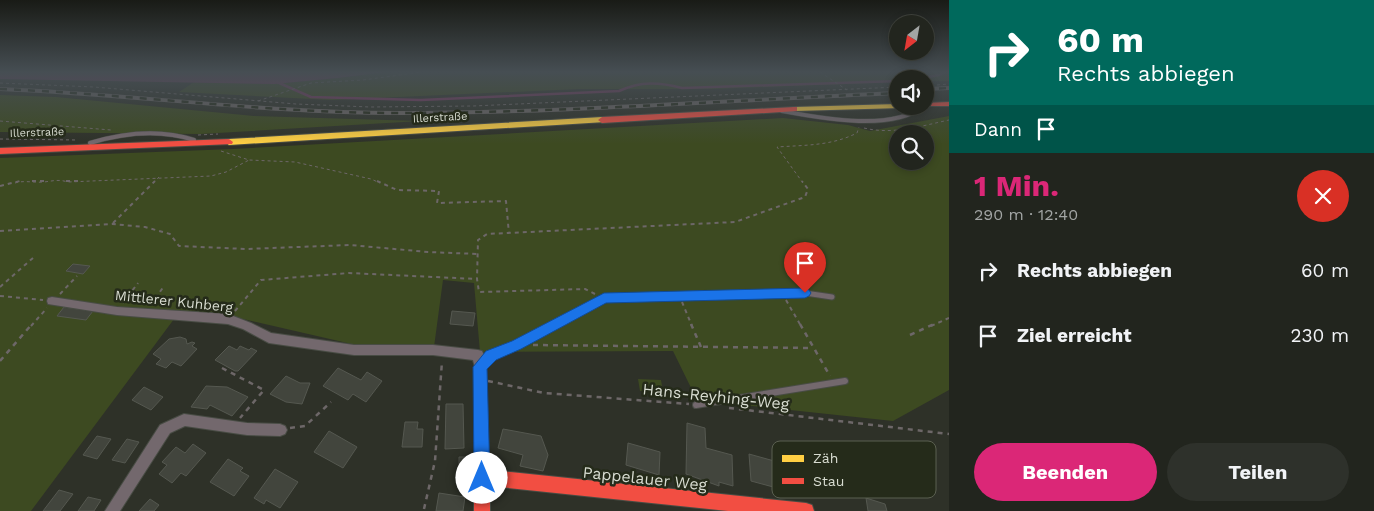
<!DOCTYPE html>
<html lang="de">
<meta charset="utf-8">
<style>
:root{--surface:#22251e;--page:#2e312b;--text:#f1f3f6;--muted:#a2a5a4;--line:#3f423c;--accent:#db2777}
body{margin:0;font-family:"Work Sans",sans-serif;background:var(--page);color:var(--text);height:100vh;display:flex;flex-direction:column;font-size:19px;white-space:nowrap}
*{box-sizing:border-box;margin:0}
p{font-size:16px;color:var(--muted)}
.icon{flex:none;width:28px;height:28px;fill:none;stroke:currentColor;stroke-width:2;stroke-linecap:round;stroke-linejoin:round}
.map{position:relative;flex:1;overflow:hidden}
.drawer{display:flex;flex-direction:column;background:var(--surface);width:425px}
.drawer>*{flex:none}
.top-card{background:#00695c;color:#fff;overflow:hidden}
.needle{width:32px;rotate:211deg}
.fabs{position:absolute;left:889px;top:15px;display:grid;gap:10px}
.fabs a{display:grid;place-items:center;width:45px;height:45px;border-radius:50%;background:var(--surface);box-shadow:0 2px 8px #0003,0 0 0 1px var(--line);font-size:25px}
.pin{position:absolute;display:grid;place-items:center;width:42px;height:42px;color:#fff;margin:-51px -21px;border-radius:50% 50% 50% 0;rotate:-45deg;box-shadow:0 0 5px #0007}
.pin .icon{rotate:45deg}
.me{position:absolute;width:55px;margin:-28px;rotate:0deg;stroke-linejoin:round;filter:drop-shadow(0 0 4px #0008)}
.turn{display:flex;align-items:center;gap:18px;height:105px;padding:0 25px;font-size:22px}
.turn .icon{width:65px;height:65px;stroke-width:2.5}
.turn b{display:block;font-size:35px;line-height:42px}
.then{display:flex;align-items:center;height:48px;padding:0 25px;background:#0003;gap:10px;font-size:19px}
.round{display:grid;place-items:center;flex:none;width:52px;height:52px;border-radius:26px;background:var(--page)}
.summary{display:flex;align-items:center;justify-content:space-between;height:85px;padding:0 25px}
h1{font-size:30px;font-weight:700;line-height:38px;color:var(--accent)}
.action{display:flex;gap:10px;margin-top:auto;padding:10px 25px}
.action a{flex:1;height:58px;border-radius:30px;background:var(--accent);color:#fff;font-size:20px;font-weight:700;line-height:58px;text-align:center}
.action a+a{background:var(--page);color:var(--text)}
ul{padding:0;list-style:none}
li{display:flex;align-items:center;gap:15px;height:65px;padding:0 25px}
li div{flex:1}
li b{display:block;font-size:19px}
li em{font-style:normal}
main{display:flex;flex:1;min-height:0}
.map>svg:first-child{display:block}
.green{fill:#3d4a21;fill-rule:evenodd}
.water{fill:#783660}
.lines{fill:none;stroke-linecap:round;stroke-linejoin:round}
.stream{stroke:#783660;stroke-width:2.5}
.building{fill:#42453d;stroke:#555850}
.lane-far2-casing{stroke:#484c44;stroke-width:5}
.lane-far1-casing{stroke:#484c44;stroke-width:7}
.lane-casing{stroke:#484c44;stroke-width:8}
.street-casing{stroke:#484c44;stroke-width:2}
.slow-casing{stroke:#484c44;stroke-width:2}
.jam-casing{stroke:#484c44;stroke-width:2}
.path-far2{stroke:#6d6768;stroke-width:1;stroke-dasharray:3 3;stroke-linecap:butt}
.path-far1{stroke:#6d6768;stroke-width:2;stroke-dasharray:4 4;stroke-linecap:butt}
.path{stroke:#6d6768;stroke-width:2.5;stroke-dasharray:5 5;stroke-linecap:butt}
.lane-far2{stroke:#73686d;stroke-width:4}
.lane-far1{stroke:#73686d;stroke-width:5}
.lane{stroke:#73686d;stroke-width:6}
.street{fill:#73686d;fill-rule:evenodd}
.slow{fill:#ffcf43;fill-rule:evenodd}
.jam{fill:#f24e42;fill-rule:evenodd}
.rail-casing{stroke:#6a6564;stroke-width:4}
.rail{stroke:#252b1a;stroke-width:2.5;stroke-dasharray:7;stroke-linecap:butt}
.route{fill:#1a73e8;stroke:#114b97}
.labels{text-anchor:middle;stroke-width:5;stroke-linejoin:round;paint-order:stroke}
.far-street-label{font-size:11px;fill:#d8dcd1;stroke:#252b1a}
.street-label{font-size:14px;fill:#d8dcd1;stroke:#252b1a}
.near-street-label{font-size:16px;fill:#d8dcd1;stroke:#252b1a}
.key{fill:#252b1a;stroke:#5b6051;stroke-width:1}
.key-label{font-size:14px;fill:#d8dcd1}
</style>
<main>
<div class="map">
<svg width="949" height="511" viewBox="0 0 949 511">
<rect width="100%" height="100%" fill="#2e3128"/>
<path class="green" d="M 385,72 L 949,72 L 949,81 L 925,81 L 925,79 L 898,79 L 897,82 L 713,89 L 579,89 L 331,100 L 179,92 L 194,82 L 274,84 L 338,78 Z
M 0,95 L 56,97 L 254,116 L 421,121 L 200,134 L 0,132 Z
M 949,116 L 949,390 L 893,421 L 697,400 L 673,351 L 480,352 L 474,283 L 443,280 L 434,347 L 356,345 L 230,316 L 180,311 L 31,511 L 0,511 L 0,158 L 233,149 L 783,118 L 848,125 L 870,131 ZM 898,134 L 925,134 L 925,161 L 898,161 Z
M 638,379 L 661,380 L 663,392 L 640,391 Z"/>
<path class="water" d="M 0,72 L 385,72 L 338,78 L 274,84 L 0,79 Z"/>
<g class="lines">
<path class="stream" d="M 916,79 L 939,75 L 945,72
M 277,82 L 311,97 L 421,100 L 619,91 C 641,81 659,82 682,88 L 898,81"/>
</g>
<path class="building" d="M 73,264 L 90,266 L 83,274 L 66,271 Z
M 64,307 L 93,311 L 86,320 L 57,316 Z
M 452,311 L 475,313 L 473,326 L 450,324 Z
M 180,337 L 186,339 L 187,344 L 192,342 L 195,343 L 192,346 L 197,349 L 181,366 L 172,362 L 166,368 L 156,364 L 161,359 L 153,354 L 169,339 Z
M 229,346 L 237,350 L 240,346 L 249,350 L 251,348 L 257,351 L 238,371 L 235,371 L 215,360 Z
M 338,368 L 361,380 L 367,372 L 382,381 L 366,402 L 353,394 L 348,400 L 323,386 Z
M 286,376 L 300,383 L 310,383 L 302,404 L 286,402 L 270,394 Z
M 206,386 L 227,387 L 248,397 L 232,416 L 210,405 L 207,409 L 191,407 Z
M 144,387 L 163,397 L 151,410 L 132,400 Z
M 446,404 L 463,404 L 464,448 L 445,449 Z
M 405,422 L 418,422 L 417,429 L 423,429 L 422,447 L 402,447 Z
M 687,423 L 705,428 L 706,448 L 732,455 L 733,486 L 719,482 L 719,486 L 686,474 Z
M 503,429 L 541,436 L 548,455 L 543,471 L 520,466 L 523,455 L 498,448 Z
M 329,431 L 357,447 L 343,468 L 314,452 Z
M 97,436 L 111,439 L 97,459 L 83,455 Z
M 127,439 L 139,442 L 125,463 L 112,460 Z
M 628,443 L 660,452 L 659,475 L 626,465 Z
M 193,444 L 206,453 L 186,476 L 181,473 L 172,483 L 159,474 L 167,465 L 162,462 L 176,447 L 185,453 Z
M 749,454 L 785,464 L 788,491 L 751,481 Z
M 459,457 L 472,457 L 472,477 L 459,477 Z
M 228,459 L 243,468 L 240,471 L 249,476 L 234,496 L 210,482 Z
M 275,469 L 298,482 L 280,508 L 266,500 L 264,504 L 254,498 Z
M 59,490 L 73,494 L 60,511 L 43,511 Z
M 439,493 L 465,497 L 463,511 L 436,511 Z
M 88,497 L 101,500 L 94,511 L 78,511 Z
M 866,498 L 885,504 L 887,511 L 868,511 Z
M 150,499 L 159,505 L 154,511 L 139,511 Z"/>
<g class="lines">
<defs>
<path id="lane-far2" d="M 782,111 C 821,118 891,132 924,106
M 90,143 C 123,133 160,129 194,140"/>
<path id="lane-far1" d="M 553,326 L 604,298 L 805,293 L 832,297"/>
<path id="lane" d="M 696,405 L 845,381
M 482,472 L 480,367 L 491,356 L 517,345 L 555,324"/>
<path id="street" d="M 52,297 L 117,307 L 228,314 L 251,323 L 271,333 L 354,345 L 433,345 L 478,350 L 482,351 C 485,357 487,365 484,371 L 480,372 L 476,371 L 473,360 L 433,355 L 354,355 L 269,343 L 243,329 L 228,324 L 117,315 L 48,304 L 47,301 L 48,298 Z
M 184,414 L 247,423 L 280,424 L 285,426 L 287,430 L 285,434 L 280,436 L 247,435 L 185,426 L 170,433 L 120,511 L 105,511 L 160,425 Z"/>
<path id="slow" d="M 898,104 L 898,106 L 902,106 L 901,108 L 794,111 L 790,109 L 794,107 Z
M 602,117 L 606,120 L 605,122 L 229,145 L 225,142 L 229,139 Z"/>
<path id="jam" d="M 949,102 L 949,106 L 922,106 L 925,106 L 925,103 Z
M 794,107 L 797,107 L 797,111 L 602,123 L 598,120 L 602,117 Z
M 229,139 L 233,142 L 232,144 L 0,154 L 0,148 Z
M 482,469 L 806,503 L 812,505 L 814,511 L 728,511 L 490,486 L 490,511 L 474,511 L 474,477 L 476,471 Z"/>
</defs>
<use href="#lane-far2" class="lane-far2-casing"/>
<use href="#lane-far1" class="lane-far1-casing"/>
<use href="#lane" class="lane-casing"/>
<use href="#street" class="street-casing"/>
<use href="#slow" class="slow-casing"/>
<use href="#jam" class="jam-casing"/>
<path class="path-far2" d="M 820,72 L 847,90
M 0,83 L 94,87 L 296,104 L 370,107 L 473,106 L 898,87
M 925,86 L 949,84
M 258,101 L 311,83 L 363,80 L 422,72
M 0,121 L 111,130
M 864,128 C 893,135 921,126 949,120
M 198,135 L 218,134
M 0,139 L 78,140
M 221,151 L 249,160 L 295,162 L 371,179 L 380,183
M 15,183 C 24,180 34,183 44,182 C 53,181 58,179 68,182 L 211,176 L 226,172 L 249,160
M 153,183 L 159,177
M 803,183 L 777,147 C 805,145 831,146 857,133 L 859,127"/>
<path class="path-far1" d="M 32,181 L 46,181
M 66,181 L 78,181
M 377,181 L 397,190 L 439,191 L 437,203 L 506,201 L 509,234
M 0,186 L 20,181
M 113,223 L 155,181
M 0,231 L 112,224 L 145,227 L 170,234 L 179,246 L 246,249 L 350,245 L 428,252 L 478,254
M 0,287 L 34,257
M 60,294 L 77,276
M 595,294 L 585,289 L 479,292 L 477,279 L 478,240 L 487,234 L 735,222 L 805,197 L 808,189 L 802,181
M 0,296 L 43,300
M 786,300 L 801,326
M 682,302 L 692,326
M 123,303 L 138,283
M 151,305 L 164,286
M 235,311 L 261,280 L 349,273 L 477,279
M 31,326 L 47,308
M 931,326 L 949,318"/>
<path class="path" d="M 691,324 L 701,347
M 800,324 L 830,376
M 910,335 L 934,324
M 533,345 L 813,348
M 0,361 L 32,324
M 222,368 L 264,390 L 240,418
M 488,381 L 544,393 L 689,404
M 729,408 L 949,434
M 290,428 L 305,426 L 331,402
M 424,509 L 435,461 L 442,361"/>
<use href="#lane-far2" class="lane-far2"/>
<use href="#lane-far1" class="lane-far1"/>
<use href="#lane" class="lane"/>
<use href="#street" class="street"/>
<use href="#slow" class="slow"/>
<use href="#jam" class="jam"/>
<defs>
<path id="rail" d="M 0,89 C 132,94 264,113 397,113 C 564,113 731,100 898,93
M 925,89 L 949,88"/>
</defs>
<use href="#rail" class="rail-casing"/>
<use href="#rail" class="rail"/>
</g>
<linearGradient id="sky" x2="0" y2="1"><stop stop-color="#191b16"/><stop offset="0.5" stop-color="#464e53"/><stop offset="1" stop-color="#464e53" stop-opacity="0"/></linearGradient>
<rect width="949" height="144" fill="url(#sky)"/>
<path class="route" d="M 805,288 L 809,290 L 811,293 L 809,296 L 805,298 L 606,303 L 521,349 L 496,360 L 487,369 L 490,478 L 488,483 L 482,485 L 476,483 L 474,478 L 473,367 L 486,351 L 512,341 L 604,293 Z"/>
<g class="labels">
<g class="far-street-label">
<text transform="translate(440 117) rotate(-3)" y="4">Illerstraße</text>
<text transform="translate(37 132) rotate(-2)" y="4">Illerstraße</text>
</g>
<g class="street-label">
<text transform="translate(174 301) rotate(6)" y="5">Mittlerer Kuhberg</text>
</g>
<g class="near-street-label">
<text transform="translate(716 396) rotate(6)" y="6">Hans-Reyhing-Weg</text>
<text transform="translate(645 478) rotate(6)" y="6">Pappelauer Weg</text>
</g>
</g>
<rect x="772" y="441" width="164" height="57" rx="8" class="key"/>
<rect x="782" y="455" width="22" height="7" fill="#ffcf43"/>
<rect x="782" y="478" width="22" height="6" fill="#f24e42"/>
<g class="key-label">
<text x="813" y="463">Zäh</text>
<text x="813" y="486">Stau</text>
</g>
</svg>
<div class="fabs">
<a><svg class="needle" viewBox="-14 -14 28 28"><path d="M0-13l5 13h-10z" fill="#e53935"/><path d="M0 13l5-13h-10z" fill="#a2a5a4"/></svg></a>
<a><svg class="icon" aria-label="sound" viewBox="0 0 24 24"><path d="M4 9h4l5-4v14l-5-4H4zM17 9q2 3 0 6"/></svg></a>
<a><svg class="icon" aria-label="search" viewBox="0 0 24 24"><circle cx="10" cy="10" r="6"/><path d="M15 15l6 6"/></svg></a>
</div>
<div class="pin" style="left:805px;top:293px;background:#d93025"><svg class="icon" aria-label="arrive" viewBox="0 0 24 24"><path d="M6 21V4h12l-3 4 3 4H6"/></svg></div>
<svg class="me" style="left:482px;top:478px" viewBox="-20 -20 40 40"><circle r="19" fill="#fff"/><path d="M0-13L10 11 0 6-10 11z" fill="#1a73e8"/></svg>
</div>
<section class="drawer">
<div class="top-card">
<div class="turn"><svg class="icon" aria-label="right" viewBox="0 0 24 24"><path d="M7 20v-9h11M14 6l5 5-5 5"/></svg><div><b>60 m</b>Rechts abbiegen</div></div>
<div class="then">Dann<svg class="icon" aria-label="arrive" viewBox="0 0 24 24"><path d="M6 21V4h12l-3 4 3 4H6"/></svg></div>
</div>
<div class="summary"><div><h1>1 Min.</h1><p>290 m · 12:40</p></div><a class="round" style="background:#d93025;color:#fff"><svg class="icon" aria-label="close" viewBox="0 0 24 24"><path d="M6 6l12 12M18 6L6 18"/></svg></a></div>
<ul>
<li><svg class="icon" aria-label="right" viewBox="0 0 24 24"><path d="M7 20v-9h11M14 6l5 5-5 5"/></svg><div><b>Rechts abbiegen</b></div><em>60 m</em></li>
<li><svg class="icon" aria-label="arrive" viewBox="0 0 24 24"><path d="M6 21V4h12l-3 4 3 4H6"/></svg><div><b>Ziel erreicht</b></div><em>230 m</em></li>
</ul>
<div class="action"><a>Beenden</a><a>Teilen</a></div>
</section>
</main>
